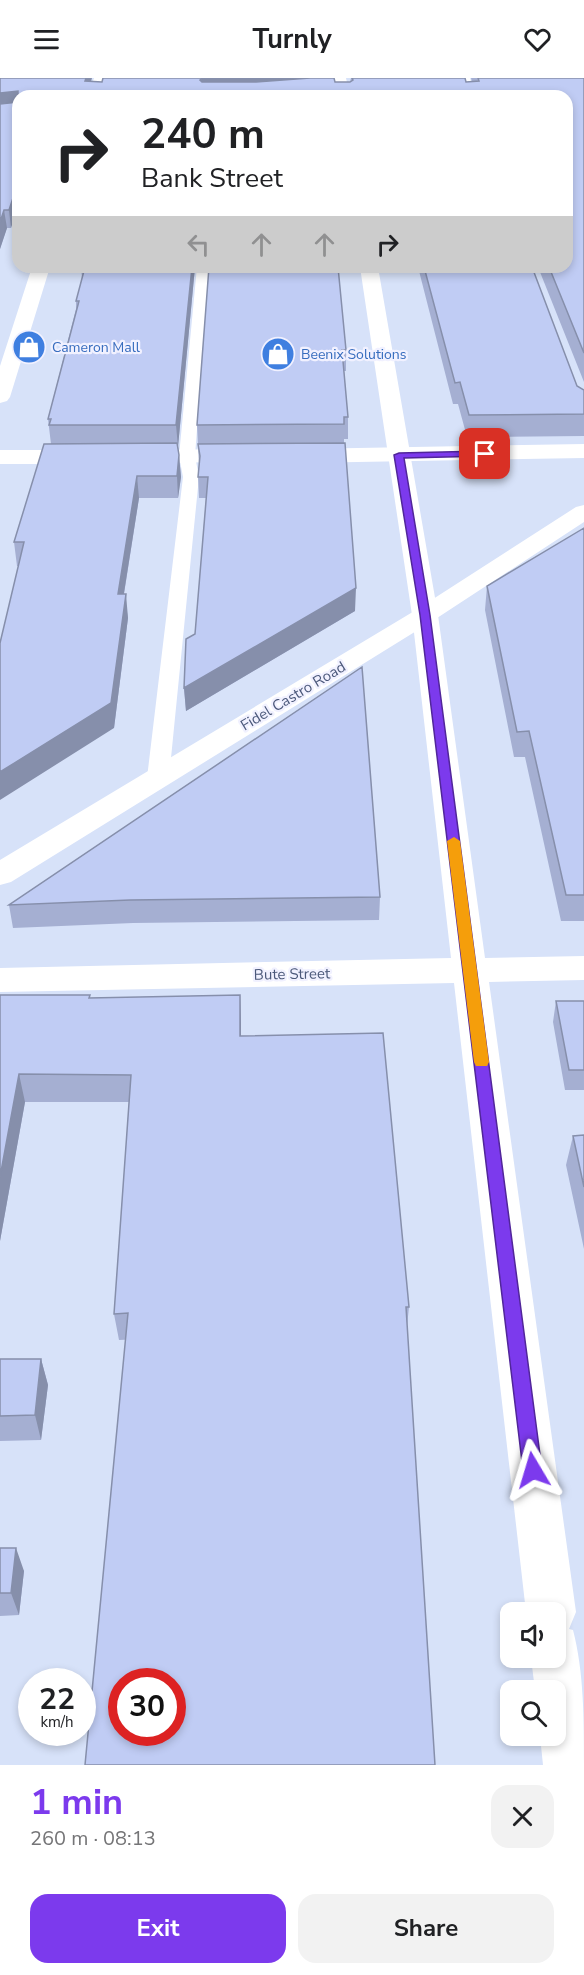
<!DOCTYPE html>
<meta charset="utf-8">
<style>
:root{--surface:#fff;--page:#f2f2f2;--text:#202124;--muted:#757577;--accent:#7c3aed}
body{margin:0;font-family:"Nunito Sans",sans-serif;background:var(--page);color:var(--text);height:100vh;display:flex;flex-direction:column;font-size:22px;white-space:nowrap}
*{box-sizing:border-box;margin:0}
p{font-size:20px;color:var(--muted)}
.icon{flex:none;width:33px;height:33px;fill:none;stroke:currentColor;stroke-width:2;stroke-linecap:round;stroke-linejoin:round}
.map{position:relative;height:1687px;overflow:hidden}
.side{display:flex;flex-direction:column;background:var(--surface);flex:1}
.side>*{flex:none}
.banner{position:absolute;left:12px;top:12px;width:561px;height:183px;border-radius:18px;box-shadow:0 3px 9px #0003;background:#fff;color:var(--text);overflow:hidden}
.tools{position:absolute;left:500px;top:1524px;display:grid;gap:12px}
.tools a{display:grid;place-items:center;width:66px;height:66px;border-radius:12px;background:var(--surface);box-shadow:0 3px 9px #0003;font-size:30px}
.speed{position:absolute;left:18px;top:1590px;display:flex;gap:12px;font-size:30px;font-weight:700;text-align:center}
.speed>*{display:grid;place-content:center;width:78px;height:78px;border-radius:50%;background:var(--surface);box-shadow:0 3px 9px #0003;line-height:1}
.speed small{font-size:15px;font-weight:400}
.speed .limit{border:9px solid #d22;background:#fff;color:#111}
.pin{position:absolute;display:grid;place-items:center;width:51px;height:51px;color:#fff;margin:-26px;border-radius:12px;box-shadow:0 3px 9px #0006}
.me{position:absolute;width:66px;margin:-33px;rotate:353deg;stroke-linejoin:round;filter:drop-shadow(0 0 4px #0008)}
.turn{display:flex;align-items:center;gap:21px;height:126px;padding:0 30px;font-size:27px}
.turn .icon{width:78px;height:78px;stroke-width:2.5}
.turn b{display:block;font-size:42px;line-height:51px}
.lanes{display:flex;align-items:center;height:57px;padding:0 30px;background:#0003;justify-content:center;gap:30px;direction:ltr}
.lanes .off{opacity:.35}
.round{display:grid;place-items:center;flex:none;width:63px;height:63px;border-radius:18px;background:var(--page)}
.head{display:flex;align-items:center;justify-content:space-between;height:102px;padding:0 30px}
h1{font-size:36px;font-weight:700;line-height:45px;color:var(--accent)}
.primary-button{display:flex;gap:12px;margin-top:auto;padding:12px 30px}
.primary-button a{flex:1;height:69px;border-radius:18px;background:var(--accent);color:#fff;font-size:24px;font-weight:700;line-height:69px;text-align:center}
.primary-button a+a{background:var(--page);color:var(--text)}
header{display:flex;justify-content:space-between;align-items:center;height:78px;padding:0 30px;background:var(--surface);font-size:27px;font-weight:700}
.map>svg:first-child{display:block}
.commercial{fill:#d7e2f9;fill-rule:evenodd}
.lines{fill:none;stroke-linecap:round;stroke-linejoin:round}
.service{fill:#fff;fill-rule:evenodd}
.minor{fill:#fff;fill-rule:evenodd}
.tertiary{fill:#fff;fill-rule:evenodd}
.secondary{fill:#fff;fill-rule:evenodd}
.wall{fill:#a5afd2}
.shaded-wall{fill:#868fab}
.building{fill:#c0ccf4;stroke:#868fab;stroke-width:1.5;fill-rule:evenodd}
.route{fill:#7c3aed;stroke:#51269a;stroke-width:1.5}
.slow{fill:#f59e0b}
.labels{text-anchor:middle;stroke-width:4.5;stroke-linejoin:round;paint-order:stroke}
.far-shop-label{font-size:14px;fill:#366cbe;stroke:#f1f1ff;text-anchor:start}
.street-label{font-size:15px;fill:#4b587a;stroke:#f1f1ff}
</style>
<header><svg class="icon" aria-label="menu" viewBox="0 0 24 24"><path d="M4 6h16M4 12h16M4 18h16"/></svg>Turnly<svg class="icon" aria-label="heart" viewBox="0 0 24 24"><path d="M12 20l-8-8c-3-5 5-10 8-4 3-6 11-1 8 4z"/></svg></header>
<div class="map">
<svg width="584" height="1687" viewBox="0 0 584 1687">
<rect width="100%" height="100%" fill="#eaeafd"/>
<path class="commercial" d="M 0,0 L 584,0 L 584,1687 L 0,1687 ZM 18,18 L 567,18 L 567,189 L 18,189 ZM 510,1534 L 555,1534 L 555,1580 L 510,1580 ZM 32,1604 L 82,1604 L 82,1654 L 32,1654 ZM 122,1604 L 172,1604 L 172,1654 L 122,1654 ZM 510,1612 L 555,1612 L 555,1658 L 510,1658 Z"/>
<g class="lines">
<path class="service" d="M 460,0 L 470,0 L 476,18 L 466,18 Z
M 197,189 L 209,189 L 195,378 L 199,399 L 169,700 L 166,705 L 158,707 L 150,705 L 147,700 L 183,399 L 179,378 Z"/>
<path class="minor" d="M 425,529 L 434,532 L 438,537 L 485,880 L 584,878 L 584,902 L 489,904 L 576,1534 L 569,1551 L 573,1552 C 584,1594 584,1642 584,1687 L 543,1687 L 540,1658 L 555,1658 L 555,1612 L 535,1612 L 531,1580 L 555,1580 L 555,1534 L 526,1534 L 454,905 L 0,914 L 0,890 L 451,880 L 412,537 L 416,532 Z"/>
<path class="tertiary" d="M 94,0 L 106,0 L 102,18 L 88,18 Z
M 334,0 L 346,0 L 350,18 L 336,18 Z
M 32,189 L 50,189 L 10,319 L 7,323 L 0,325 L 0,288 Z
M 360,189 L 378,189 L 438,537 L 434,542 L 425,545 L 416,542 L 412,537 Z"/>
<path class="secondary" d="M 584,366 L 584,380 L 302,385 L 294,383 L 291,378 L 294,373 L 302,371 Z
M 244,371 L 252,373 L 255,378 L 252,383 L 134,386 L 126,384 L 123,379 L 126,374 L 134,372 Z
M 0,372 L 85,372 L 93,374 L 96,379 L 93,384 L 85,386 L 0,386 Z
M 584,427 L 584,444 L 434,542 L 11,804 L 0,807 L 0,782 L 416,532 L 576,429 Z"/>
</g>
<path class="wall" d="M 0,0 L 91,4 L 350,4 L 351,0 L 465,0 L 466,4 L 472,4 L 471,0 L 584,0 L 584,304 L 538,189 L 567,189 L 567,18 L 18,18 L 11,150 L 7,150 L 0,171 Z
M 81,189 L 195,189 L 178,368 L 181,399 L 178,420 L 139,420 L 124,516 L 128,540 L 114,650 L 19,488 L 17,488 L 14,464 L 51,366 L 48,341 L 76,231 L 76,223 L 82,200 Z
M 209,189 L 346,272 L 346,293 L 344,293 L 348,339 L 348,361 L 344,361 L 344,365 L 355,533 L 186,633 L 184,610 L 195,556 L 206,420 L 199,420 L 198,399 L 199,388 L 197,347 Z
M 418,189 L 532,189 L 577,308 L 584,312 L 584,358 L 467,359 L 458,326 L 453,326 Z
M 584,450 L 584,843 L 561,843 L 525,679 L 514,679 L 485,532 L 487,508 Z
M 362,589 L 380,819 L 379,842 L 133,845 L 13,850 L 9,827 Z
M 0,917 L 90,920 L 240,917 L 241,958 L 409,1229 L 407,1248 L 119,1262 L 114,1236 L 129,1024 L 25,1024 L 0,1163 Z
M 556,923 L 584,923 L 584,1012 L 565,1012 L 553,944 Z
M 584,1057 L 584,1171 L 566,1087 L 573,1058 Z
M 0,1281 L 41,1281 L 48,1307 L 41,1362 L 0,1363 Z
M 0,1470 L 24,1493 L 19,1537 L 0,1538 Z"/>
<path class="shaded-wall" d="M 86,0 L 92,0 L 87,18 L 85,3 Z
M 203,0 L 332,0 L 210,12 L 200,2 Z
M 18,13 L 18,29 L 0,31 L 0,15 Z
M 18,105 L 18,129 L 11,150 L 9,132 Z
M 4,132 L 7,150 L 0,171 L 0,144 Z
M 192,189 L 195,189 L 178,369 L 176,347 Z
M 179,377 L 181,399 L 178,420 L 177,398 Z
M 137,398 L 139,420 L 120,540 L 118,516 Z
M 356,510 L 355,533 L 186,633 L 184,610 Z
M 126,516 L 128,540 L 114,650 L 0,722 L 0,694 Z
M 240,917 L 241,945 L 241,986 L 240,958 Z
M 19,996 L 25,1024 L 0,1163 L 0,1099 Z
M 41,1281 L 48,1307 L 41,1362 L 35,1337 Z
M 16,1470 L 24,1493 L 19,1537 L 11,1515 Z"/>
<path class="building" d="M 0,0 L 86,0 L 85,3 L 102,4 L 103,0 L 203,0 L 200,2 L 202,4 L 256,4 L 310,0 L 334,0 L 335,4 L 350,4 L 353,2 L 352,0 L 465,0 L 466,4 L 479,3 L 478,0 L 584,0 L 584,275 L 549,189 L 567,189 L 567,18 L 18,18 L 18,105 L 9,132 L 4,132 L 0,144 L 0,26 L 18,24 L 18,13 L 0,15 Z
M 85,189 L 192,189 L 176,347 L 49,347 L 51,341 L 48,341 L 79,223 L 76,223 Z
M 209,189 L 338,189 L 346,272 L 342,272 L 348,339 L 344,339 L 344,346 L 197,347 Z
M 424,189 L 532,189 L 577,308 L 584,312 L 584,336 L 469,337 L 460,304 L 455,305 Z
M 177,365 L 179,377 L 177,398 L 137,398 L 118,516 L 126,516 L 111,625 L 0,694 L 0,565 L 24,464 L 14,464 L 44,366 Z
M 345,365 L 356,510 L 184,610 L 186,561 L 195,556 L 208,399 L 198,399 L 200,378 L 198,366 Z
M 584,450 L 584,817 L 566,817 L 529,653 L 517,654 L 487,508 Z
M 362,589 L 380,819 L 130,822 L 9,827 Z
M 0,917 L 90,917 L 89,920 L 240,917 L 240,958 L 383,955 L 409,1229 L 406,1229 L 435,1687 L 85,1687 L 128,1235 L 114,1236 L 131,997 L 19,996 L 0,1099 ZM 122,1604 L 172,1604 L 172,1654 L 122,1654 Z
M 556,923 L 584,923 L 584,992 L 569,992 Z
M 584,1057 L 584,1109 L 573,1058 Z
M 0,1281 L 41,1281 L 35,1337 L 0,1338 Z
M 0,1470 L 16,1470 L 11,1515 L 0,1515 Z"/>
<path class="route" d="M 485,373 L 490,376 L 488,378 L 404,380 L 430,537 L 542,1392 L 539,1398 L 533,1401 L 526,1398 L 523,1392 L 420,537 L 394,377 L 399,375 Z"/>
<path class="slow" d="M 454,759 L 460,763 L 489,984 L 487,988 L 476,988 L 474,984 L 447,763 Z"/>
<defs>
<symbol id="shop-disc" viewBox="-11 -11 22 22"><circle r="9.5" fill="#3f7fe0" stroke="#f1f1ff"/><path d="M-5-2.5h2.3a2.7 3.5 0 0 1 5.4 0H5L5.5 6h-11ZM-1.5-2.5h3a1.5 2.3 0 0 0-3 0Z" fill="#fff"/></symbol>
</defs>
<g fill-rule="evenodd">
<use href="#shop-disc" x="10" y="250" width="38" height="38"/>
<use href="#shop-disc" x="259" y="257" width="38" height="38"/>
</g>
<g class="labels">
<g class="far-shop-label">
<text x="52" y="274">Cameron Mall</text>
<text x="301" y="281">Beenix Solutions</text>
</g>
<g class="street-label">
<text transform="translate(293 618) rotate(-31)" y="5">Fidel Castro Road</text>
<text transform="translate(292 896) rotate(-1)" y="5">Bute Street</text>
</g>
</g>
</svg>
<div class="tools">
<a><svg class="icon" aria-label="sound" viewBox="0 0 24 24"><path d="M4 9h4l5-4v14l-5-4H4zM17 9q2 3 0 6"/></svg></a>
<a><svg class="icon" aria-label="search" viewBox="0 0 24 24"><circle cx="10" cy="10" r="6"/><path d="M15 15l6 6"/></svg></a>
</div>
<div class="speed"><div>22<small>km/h</small></div><div class="limit">30</div></div>
<div class="pin" style="left:485px;top:376px;background:#d93025"><svg class="icon" aria-label="arrive" viewBox="0 0 24 24"><path d="M6 21V4h12l-3 4 3 4H6"/></svg></div>
<svg class="me" style="left:533px;top:1392px" viewBox="-20 -20 40 40"><path d="M0-17L14 15 0 8-14 15z" fill="#7c3aed" stroke="#fff" stroke-width="4"/></svg>
<div class="banner">
<div class="turn"><svg class="icon" aria-label="right" viewBox="0 0 24 24"><path d="M7 20v-9h11M14 6l5 5-5 5"/></svg><div><b>240 m</b>Bank Street</div></div>
<div class="lanes"><svg class="icon off" aria-label="left" viewBox="0 0 24 24"><path d="M17 20v-9H6M10 6l-5 5 5 5"/></svg><svg class="icon off" aria-label="ahead" viewBox="0 0 24 24"><path d="M12 20V5M6 11l6-6 6 6"/></svg><svg class="icon off" aria-label="ahead" viewBox="0 0 24 24"><path d="M12 20V5M6 11l6-6 6 6"/></svg><svg class="icon" aria-label="right" viewBox="0 0 24 24"><path d="M7 20v-9h11M14 6l5 5-5 5"/></svg></div>
</div>
</div>
<section class="side">
<div class="head"><div><h1>1 min</h1><p>260 m · 08:13</p></div><a class="round"><svg class="icon" aria-label="close" viewBox="0 0 24 24"><path d="M6 6l12 12M18 6L6 18"/></svg></a></div>
<div class="primary-button"><a>Exit</a><a>Share</a></div>
</section>
